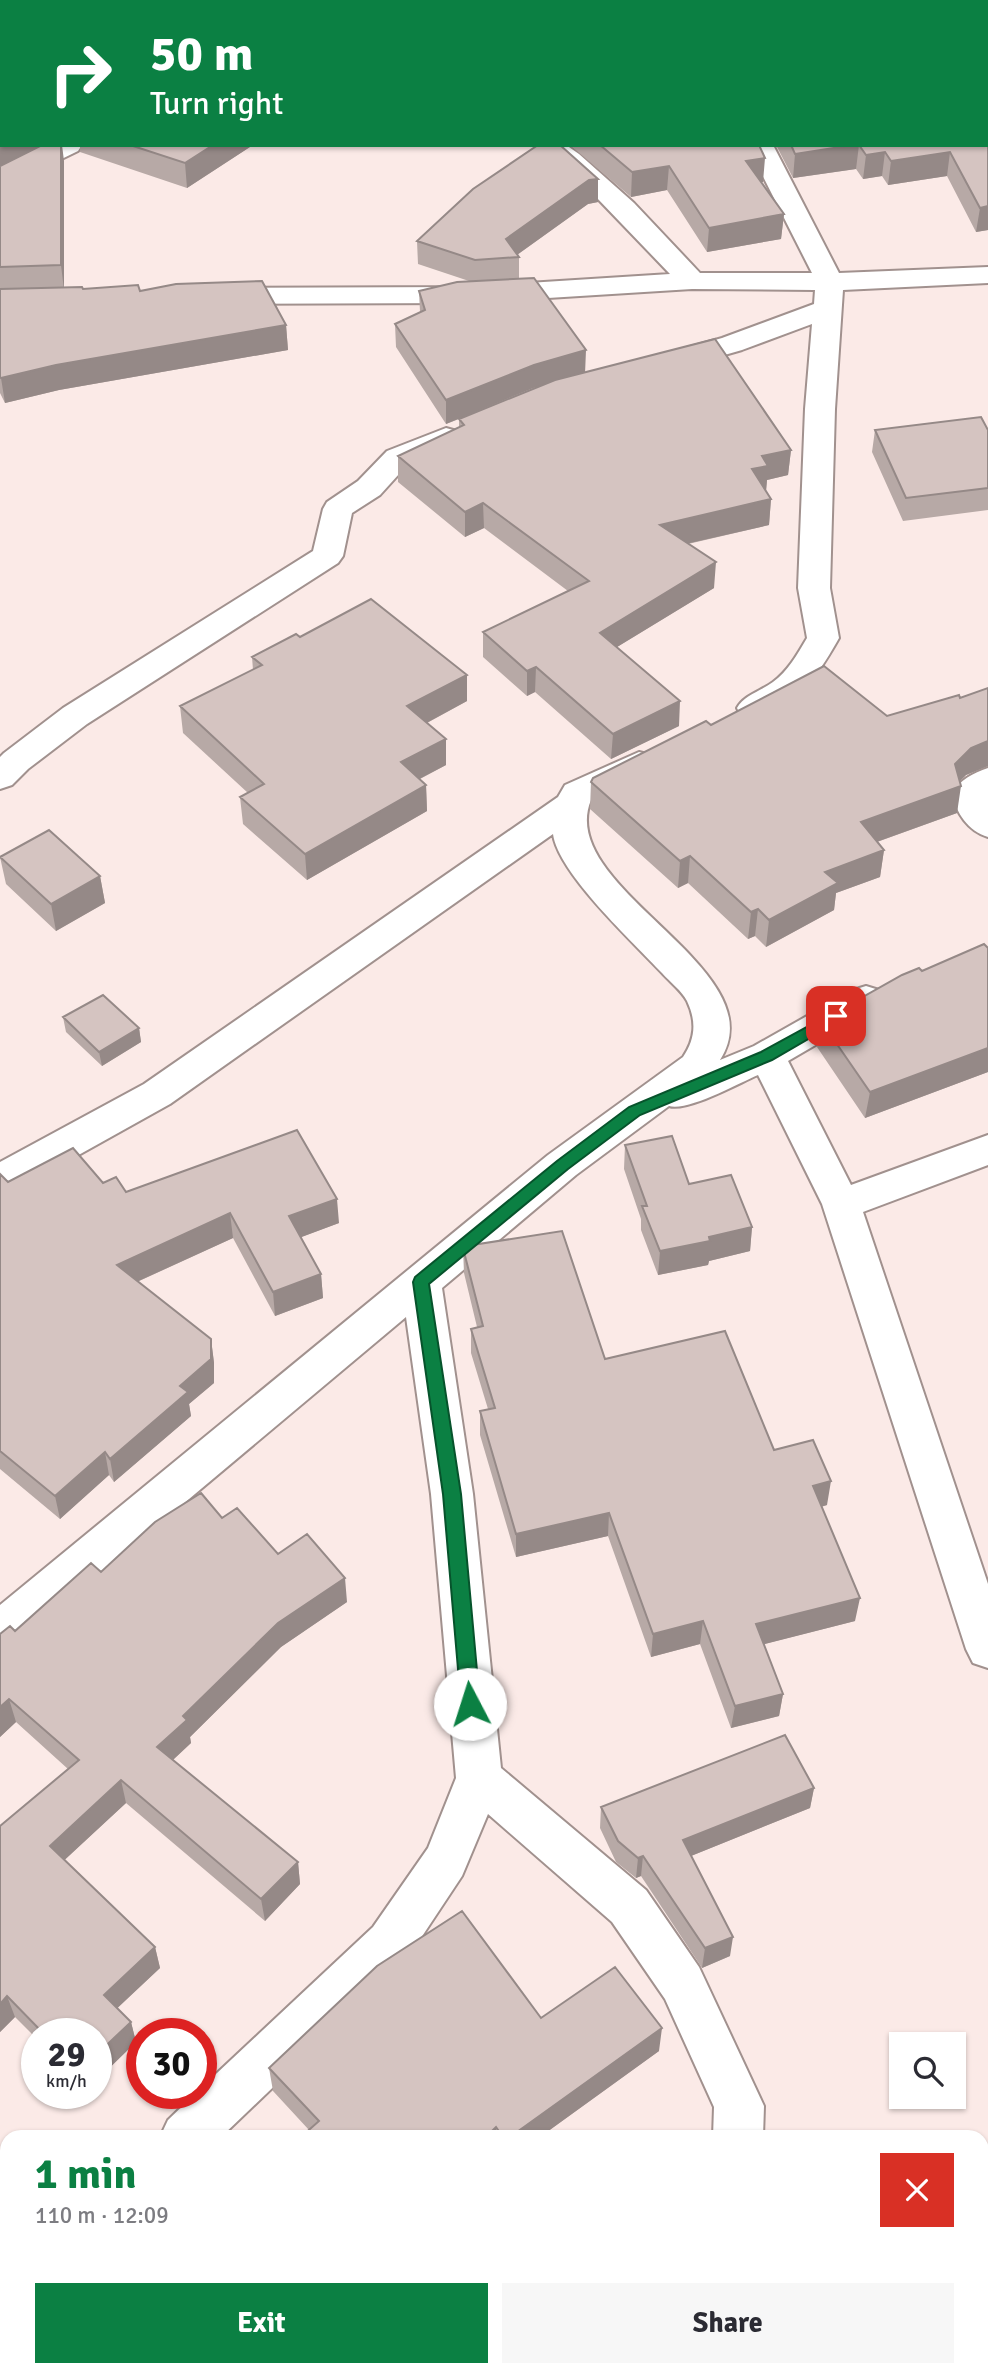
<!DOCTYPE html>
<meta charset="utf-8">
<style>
:root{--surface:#fff;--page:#f7f7f7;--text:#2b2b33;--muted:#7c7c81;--accent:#0b8043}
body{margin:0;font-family:Signika,sans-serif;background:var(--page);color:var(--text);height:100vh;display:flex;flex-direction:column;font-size:26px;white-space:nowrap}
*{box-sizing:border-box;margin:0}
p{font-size:23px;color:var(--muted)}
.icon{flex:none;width:38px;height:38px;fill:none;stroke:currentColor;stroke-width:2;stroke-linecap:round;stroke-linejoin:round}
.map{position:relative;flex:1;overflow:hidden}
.side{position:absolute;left:0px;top:2130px;width:989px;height:247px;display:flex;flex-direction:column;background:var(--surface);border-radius:21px 21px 0 0;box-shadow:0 2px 5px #0004}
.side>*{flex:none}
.banner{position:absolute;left:0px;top:0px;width:989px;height:147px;box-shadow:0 2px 5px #0004;background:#0b8043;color:#fff;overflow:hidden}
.fabs{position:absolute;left:889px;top:2032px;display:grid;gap:14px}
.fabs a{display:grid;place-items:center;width:77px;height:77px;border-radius:0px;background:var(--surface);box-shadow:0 2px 5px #0004;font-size:35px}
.speed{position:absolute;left:21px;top:2018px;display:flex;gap:14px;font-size:35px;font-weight:700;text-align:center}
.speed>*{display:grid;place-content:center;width:91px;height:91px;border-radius:50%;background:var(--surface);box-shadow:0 2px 5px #0004;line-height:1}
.speed small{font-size:18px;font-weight:400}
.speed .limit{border:10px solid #d22;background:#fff;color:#111}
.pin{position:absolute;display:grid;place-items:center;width:60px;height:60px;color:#fff;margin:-30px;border-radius:14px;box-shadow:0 4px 10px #0006}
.me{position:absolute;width:77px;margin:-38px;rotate:355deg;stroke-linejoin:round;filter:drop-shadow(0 0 5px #0008)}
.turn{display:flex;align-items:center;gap:24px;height:147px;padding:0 35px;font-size:32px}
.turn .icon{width:91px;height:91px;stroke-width:2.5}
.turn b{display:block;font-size:49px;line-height:60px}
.round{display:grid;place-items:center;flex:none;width:74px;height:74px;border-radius:0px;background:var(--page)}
.headline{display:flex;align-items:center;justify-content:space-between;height:119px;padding:0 35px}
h1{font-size:42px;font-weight:700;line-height:52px;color:var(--accent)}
.primary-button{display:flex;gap:14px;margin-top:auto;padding:14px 35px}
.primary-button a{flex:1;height:80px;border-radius:0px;background:var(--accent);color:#fff;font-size:28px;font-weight:700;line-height:80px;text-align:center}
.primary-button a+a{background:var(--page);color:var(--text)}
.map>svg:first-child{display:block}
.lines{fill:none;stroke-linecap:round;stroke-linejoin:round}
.minor-casing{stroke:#a1918e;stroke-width:4}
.minor{fill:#fff;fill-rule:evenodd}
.wall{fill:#b7a9a6;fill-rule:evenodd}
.shaded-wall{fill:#958987}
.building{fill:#d5c4c1;stroke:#958987;stroke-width:2}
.route{fill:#0b8043;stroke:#07532c;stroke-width:2}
</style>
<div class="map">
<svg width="988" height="2375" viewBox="0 0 988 2375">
<rect width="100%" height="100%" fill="#fbeae7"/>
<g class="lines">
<defs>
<path id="minor" d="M 223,0 L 251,0 L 252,2 L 224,2 Z
M 48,145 L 82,145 L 78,151 L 0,189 L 0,170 Z
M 536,145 L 566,145 L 579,154 L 634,203 L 700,273 L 812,273 L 747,145 L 773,145 L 839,273 L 988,267 L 988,283 L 843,290 L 835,409 L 830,588 L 839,638 C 821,670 786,728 741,716 L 737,708 C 744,695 761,691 773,682 C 788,671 797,655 807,638 L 798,588 L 805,409 L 812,324 L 742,350 L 672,370 L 662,367 L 657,361 L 662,355 L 722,338 L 814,304 L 815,290 L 692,289 L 466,303 L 215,304 L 205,302 L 201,296 L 205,290 L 215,288 L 466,287 L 670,274 L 597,198 Z
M 446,428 L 457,431 L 461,437 L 457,443 L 409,463 L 380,495 L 352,513 L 343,556 L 338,563 L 87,724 L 28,769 L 12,785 L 0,789 L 0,757 L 4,753 L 63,708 L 313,551 L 323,509 L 327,502 L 358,481 L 387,451 Z
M 639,752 L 651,755 L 656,763 L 651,771 L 591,800 C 554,889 779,968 720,1060 L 754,1046 L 853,990 L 866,986 L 879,990 L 884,999 L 879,1008 L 788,1061 L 851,1185 L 988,1135 L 988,1165 L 863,1212 L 988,1584 L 988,1668 L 973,1663 L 966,1649 L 822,1204 L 758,1075 C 739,1083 687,1112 669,1106 L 576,1175 L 442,1288 L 473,1494 L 501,1768 L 646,1890 L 699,1967 L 764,2106 L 763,2137 L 713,2137 L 714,2107 L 665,1999 L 612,1922 L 488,1814 L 462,1876 L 407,1959 L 221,2137 L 160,2137 L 168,2120 L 196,2093 L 201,2093 L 201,2088 L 373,1927 L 428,1848 L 456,1778 L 431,1494 L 406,1317 L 15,1645 L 0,1650 L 0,1605 L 548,1155 L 683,1057 C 695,1039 697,1022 687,1001 C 682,991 670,982 662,973 C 634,943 558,873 553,834 L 170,1104 L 14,1191 L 0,1195 L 0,1162 L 144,1084 L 558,797 L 565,785 Z
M 988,768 L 988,837 C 968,831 956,813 952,793 C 960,780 973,773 988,768 Z
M 7,2292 L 7,2349 L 0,2352 L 0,2295 Z
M 589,2370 L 642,2370 L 640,2375 L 587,2375 Z"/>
</defs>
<use href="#minor" class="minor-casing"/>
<use href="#minor" class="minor"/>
</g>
<path class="wall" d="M 287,0 L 988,0 L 988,230 L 976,232 L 947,176 L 888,185 L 882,176 L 863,179 L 856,169 L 793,178 L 776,145 L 987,145 L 987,2 L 284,2 Z
M 0,41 L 2,145 L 64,161 L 64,287 L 83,289 L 140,291 L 286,325 L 288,350 L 59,390 L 5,403 L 0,393 Z
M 80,145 L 253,145 L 187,188 L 80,152 Z
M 538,145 L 598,202 L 588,204 L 517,255 L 519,257 L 519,279 L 585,373 L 791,450 L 788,475 L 767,480 L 766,491 L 771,499 L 769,525 L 688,544 L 714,588 L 617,647 L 679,726 L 611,759 L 535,692 L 527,696 L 483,657 L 483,632 L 568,591 L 484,528 L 465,537 L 398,482 L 398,456 L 459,428 L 459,419 L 446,424 L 396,347 L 395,324 L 420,312 L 419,291 L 469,281 L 418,264 L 417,241 ZM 539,387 L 483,409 L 533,388 Z
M 570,145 L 759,145 L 763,182 L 761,183 L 784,214 L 781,239 L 707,252 L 667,190 L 631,197 Z
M 875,430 L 988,430 L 988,510 L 903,521 L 872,452 Z
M 300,637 L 467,675 L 467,701 L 427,723 L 446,739 L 446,765 L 420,779 L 426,785 L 427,811 L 307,880 L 243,824 L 240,797 L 248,793 L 183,733 L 180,706 L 253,670 L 252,657 Z
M 988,688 L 988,766 L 966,775 L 960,781 L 957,813 L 877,842 L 884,850 L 880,877 L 836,893 L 834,910 L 766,947 L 755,936 L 748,939 L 688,883 L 678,888 L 590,809 L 591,782 L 711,725 L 887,716 L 960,698 Z
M 0,857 L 100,876 L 105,903 L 56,931 L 6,884 Z
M 988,948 L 988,1072 L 865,1118 L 817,1047 L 821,1021 L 853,1006 L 854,1002 L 922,971 Z
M 63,1017 L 139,1028 L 141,1042 L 102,1066 L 66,1032 Z
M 625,1145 L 689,1184 L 752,1227 L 750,1251 L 709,1261 L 708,1265 L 658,1275 L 641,1230 L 641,1219 L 624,1169 Z
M 0,1174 L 8,1182 L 103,1183 L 126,1192 L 339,1223 L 301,1237 L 321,1274 L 323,1298 L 275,1316 L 233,1238 L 137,1282 L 211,1339 L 214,1363 L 214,1383 L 189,1404 L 191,1416 L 114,1482 L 109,1475 L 60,1519 L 0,1469 Z
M 463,1248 L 605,1359 L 774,1450 L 827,1505 L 821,1507 L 855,1621 L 764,1644 L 783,1694 L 779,1716 L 731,1728 L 700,1644 L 651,1657 L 608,1536 L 516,1557 L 480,1435 L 480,1411 L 488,1409 L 471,1353 L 471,1329 L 477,1327 L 464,1273 Z
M 222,1518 L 347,1602 L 281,1647 L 190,1737 L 191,1743 L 173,1760 L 298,1862 L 300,1884 L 265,1921 L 126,1803 L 64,1860 L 155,1947 L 160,1968 L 117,2008 L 131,2022 L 136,2042 L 96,2081 L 96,2034 L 37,2034 L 37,2039 L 15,2017 L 0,2032 L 0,1826 L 68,1769 L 16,1722 L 0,1737 L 0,1634 L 15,1631 L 101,1572 Z
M 814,1788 L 810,1808 L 691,1856 L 730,1956 L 702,1968 L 641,1876 L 636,1878 L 616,1862 L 600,1828 L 601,1807 Z
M 541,2018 L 659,2051 L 540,2137 L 301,2137 L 309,2130 L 273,2091 L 269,2068 Z
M 94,2370 L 279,2370 L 273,2375 L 99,2375 Z"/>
<path class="shaded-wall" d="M 450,0 L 459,0 L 459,2 L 447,2 Z
M 2,141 L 2,145 L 42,145 L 0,169 L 0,142 Z
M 61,145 L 62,145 L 64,161 L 64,290 L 61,265 Z
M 213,145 L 253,145 L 187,188 L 185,163 Z
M 853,145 L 859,145 L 856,169 L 793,178 L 795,154 Z
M 885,152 L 882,176 L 863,179 L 866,155 Z
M 950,152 L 947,176 L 888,185 L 891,161 Z
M 765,158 L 763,182 L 744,185 L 746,161 Z
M 669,166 L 667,190 L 631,197 L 632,172 Z
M 598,179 L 598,202 L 588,204 L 514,257 L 506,239 L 589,180 Z
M 988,206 L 988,230 L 976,232 L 980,208 Z
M 784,214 L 781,239 L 707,252 L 709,228 Z
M 286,325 L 288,350 L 59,390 L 5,403 L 1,378 L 56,365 Z
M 586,350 L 585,374 L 533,388 L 446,424 L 446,400 L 534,365 Z
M 791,450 L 788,475 L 767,480 L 766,491 L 752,469 L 762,456 Z
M 771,499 L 769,525 L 659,550 L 660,525 Z
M 483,503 L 484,528 L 465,537 L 465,512 Z
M 716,562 L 714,588 L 599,658 L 600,633 Z
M 536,667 L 535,692 L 527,696 L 527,671 Z
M 467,675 L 467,701 L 408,733 L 407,706 Z
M 680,701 L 679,726 L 611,759 L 613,734 Z
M 446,739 L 446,765 L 402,788 L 401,762 Z
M 988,741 L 988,766 L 966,775 L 951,790 L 961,786 L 957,813 L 857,849 L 861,822 L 955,764 L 971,748 Z
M 426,785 L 427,811 L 307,880 L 305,854 Z
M 884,850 L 880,877 L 836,893 L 834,910 L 766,947 L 769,920 L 825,872 Z
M 690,856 L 688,883 L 678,888 L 680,861 Z
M 100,876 L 105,903 L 56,931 L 51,904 Z
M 758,909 L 755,936 L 748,939 L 751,912 Z
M 139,1028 L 141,1042 L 102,1066 L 99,1052 Z
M 988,1048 L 988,1072 L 865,1118 L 870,1092 Z
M 337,1199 L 339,1223 L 291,1241 L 289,1216 Z
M 230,1213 L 233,1238 L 121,1289 L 117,1265 Z
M 752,1227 L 750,1251 L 709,1261 L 708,1265 L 658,1275 L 660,1251 L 709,1237 Z
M 321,1274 L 323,1298 L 275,1316 L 273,1292 Z
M 211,1339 L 214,1363 L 214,1383 L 189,1404 L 191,1416 L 114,1482 L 110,1459 L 180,1386 Z
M 105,1452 L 109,1475 L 60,1519 L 55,1496 Z
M 831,1481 L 827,1505 L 809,1510 L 813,1486 Z
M 609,1513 L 608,1536 L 516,1557 L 516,1534 Z
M 345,1578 L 347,1602 L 281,1647 L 190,1737 L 191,1743 L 162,1770 L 157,1747 L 183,1716 L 278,1623 Z
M 860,1598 L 855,1621 L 753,1647 L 756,1624 Z
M 703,1621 L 700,1644 L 651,1657 L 653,1634 Z
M 783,1694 L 779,1716 L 731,1728 L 735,1706 Z
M 9,1699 L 16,1722 L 0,1737 L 0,1707 Z
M 121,1780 L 126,1803 L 56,1868 L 50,1846 Z
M 814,1788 L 810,1808 L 681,1860 L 683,1840 Z
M 643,1856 L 641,1876 L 636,1878 L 638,1858 Z
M 298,1862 L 300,1884 L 265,1921 L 261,1899 Z
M 733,1937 L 730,1956 L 702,1968 L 705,1948 Z
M 155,1947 L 160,1968 L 109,2016 L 104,1995 Z
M 7,1996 L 15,2017 L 0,2032 L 0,2004 Z
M 131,2022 L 136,2042 L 96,2081 L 96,2055 Z
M 662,2028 L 659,2051 L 540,2137 L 510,2137 Z
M 496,2127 L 496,2137 L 486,2137 Z
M 258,2370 L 279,2370 L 273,2375 L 253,2375 Z"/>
<path class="building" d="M 287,0 L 450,0 L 447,2 L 284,2 Z
M 462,0 L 988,0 L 988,206 L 980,208 L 950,152 L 891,161 L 885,152 L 866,155 L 859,145 L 987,145 L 987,2 L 463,2 Z
M 2,40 L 2,141 L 0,142 L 0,41 Z
M 42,145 L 61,145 L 61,265 L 0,267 L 0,166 Z
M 130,145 L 213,145 L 185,163 Z
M 538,145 L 560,145 L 598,179 L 589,180 L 506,239 L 519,257 L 475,260 L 417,241 L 473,189 Z
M 600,145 L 759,145 L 765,158 L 746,161 L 784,214 L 709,228 L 669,166 L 632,172 Z
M 791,145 L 853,145 L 795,154 Z
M 534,278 L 586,350 L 534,365 L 446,400 L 395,324 L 425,310 L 419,291 L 457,282 Z
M 262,281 L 286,325 L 56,365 L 1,378 L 0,377 L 0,289 L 82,287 L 83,289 L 138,285 L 140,291 L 176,284 Z
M 715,339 L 791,450 L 762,456 L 768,466 L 752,469 L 771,499 L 660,525 L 716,562 L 600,633 L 680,701 L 613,734 L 536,667 L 527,671 L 483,632 L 589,581 L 483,503 L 465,512 L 398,456 L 464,425 L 459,419 L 555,380 Z
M 981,417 L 988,430 L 988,488 L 906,498 L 875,430 Z
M 371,599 L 467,675 L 407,706 L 446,739 L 401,762 L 426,785 L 305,854 L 240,797 L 264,784 L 180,706 L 262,665 L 252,657 L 296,634 L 300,637 Z
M 824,666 L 887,716 L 959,695 L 960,698 L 988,688 L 988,741 L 971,748 L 955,764 L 961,786 L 861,822 L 884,850 L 825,872 L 838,883 L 769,920 L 758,909 L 751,912 L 690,856 L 680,861 L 591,782 L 593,778 L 706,721 L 711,725 Z
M 49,830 L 100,876 L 51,904 L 0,857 Z
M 984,944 L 988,948 L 988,1048 L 870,1092 L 821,1021 L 857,1005 L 854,1002 L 902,975 L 919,968 L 922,971 Z
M 103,995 L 139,1028 L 99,1052 L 63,1017 Z
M 297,1130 L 337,1199 L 289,1216 L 321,1274 L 273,1292 L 230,1213 L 117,1265 L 211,1339 L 211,1359 L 180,1386 L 188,1392 L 110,1459 L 105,1452 L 55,1496 L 0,1451 L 0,1174 L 8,1182 L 73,1148 L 103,1183 L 116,1177 L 126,1192 Z
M 672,1136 L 689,1184 L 731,1175 L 752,1227 L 709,1237 L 710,1241 L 660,1251 L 642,1206 L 647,1206 L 625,1145 Z
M 562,1231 L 605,1359 L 725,1331 L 774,1450 L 813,1440 L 831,1481 L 813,1486 L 860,1598 L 756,1624 L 783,1694 L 735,1706 L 703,1621 L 653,1634 L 609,1513 L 516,1534 L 480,1411 L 495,1408 L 471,1329 L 483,1326 L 463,1248 L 466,1246 Z
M 201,1493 L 222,1518 L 237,1508 L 278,1554 L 307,1534 L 345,1578 L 278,1623 L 183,1716 L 187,1720 L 157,1747 L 298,1862 L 261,1899 L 121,1780 L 50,1846 L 155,1947 L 104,1995 L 131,2022 L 96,2055 L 96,2034 L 44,2034 L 7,1996 L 0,2004 L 0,1826 L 79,1760 L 9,1699 L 0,1707 L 0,1634 L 10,1626 L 15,1631 L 91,1563 L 101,1572 L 155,1522 Z
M 785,1735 L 814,1788 L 683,1840 L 733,1937 L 705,1948 L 643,1856 L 638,1858 L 618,1841 L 601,1807 Z
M 462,1911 L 541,2018 L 615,1967 L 662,2028 L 510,2137 L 503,2137 L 496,2127 L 486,2137 L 301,2137 L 319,2121 L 269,2068 L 377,1966 Z
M 106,2370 L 258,2370 L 253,2375 L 112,2375 Z"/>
<path class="route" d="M 836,1011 L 841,1012 L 844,1016 L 841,1020 L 772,1060 L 640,1115 L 568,1169 L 429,1284 L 461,1494 L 480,1704 L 477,1710 L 470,1712 L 464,1710 L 461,1704 L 443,1494 L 413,1282 L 415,1277 L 557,1161 L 629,1107 L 761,1052 Z"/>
</svg>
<div class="fabs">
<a><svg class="icon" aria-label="search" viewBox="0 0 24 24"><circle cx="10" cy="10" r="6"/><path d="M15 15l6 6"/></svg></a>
</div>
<div class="speed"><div>29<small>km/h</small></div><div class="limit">30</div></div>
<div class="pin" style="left:836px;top:1016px;background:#d93025"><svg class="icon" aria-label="arrive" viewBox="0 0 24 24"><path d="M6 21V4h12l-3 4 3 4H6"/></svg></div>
<svg class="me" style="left:470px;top:1704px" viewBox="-20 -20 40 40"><circle r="19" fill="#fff"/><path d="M0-13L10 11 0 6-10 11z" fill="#0b8043"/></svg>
<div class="banner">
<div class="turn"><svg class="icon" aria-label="right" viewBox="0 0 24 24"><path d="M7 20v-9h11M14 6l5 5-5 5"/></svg><div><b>50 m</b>Turn right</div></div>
</div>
<section class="side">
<div class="headline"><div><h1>1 min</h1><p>110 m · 12:09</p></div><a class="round" style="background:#d93025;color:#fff"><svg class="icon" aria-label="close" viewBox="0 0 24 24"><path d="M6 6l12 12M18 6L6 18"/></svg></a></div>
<div class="primary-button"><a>Exit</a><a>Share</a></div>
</section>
</div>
